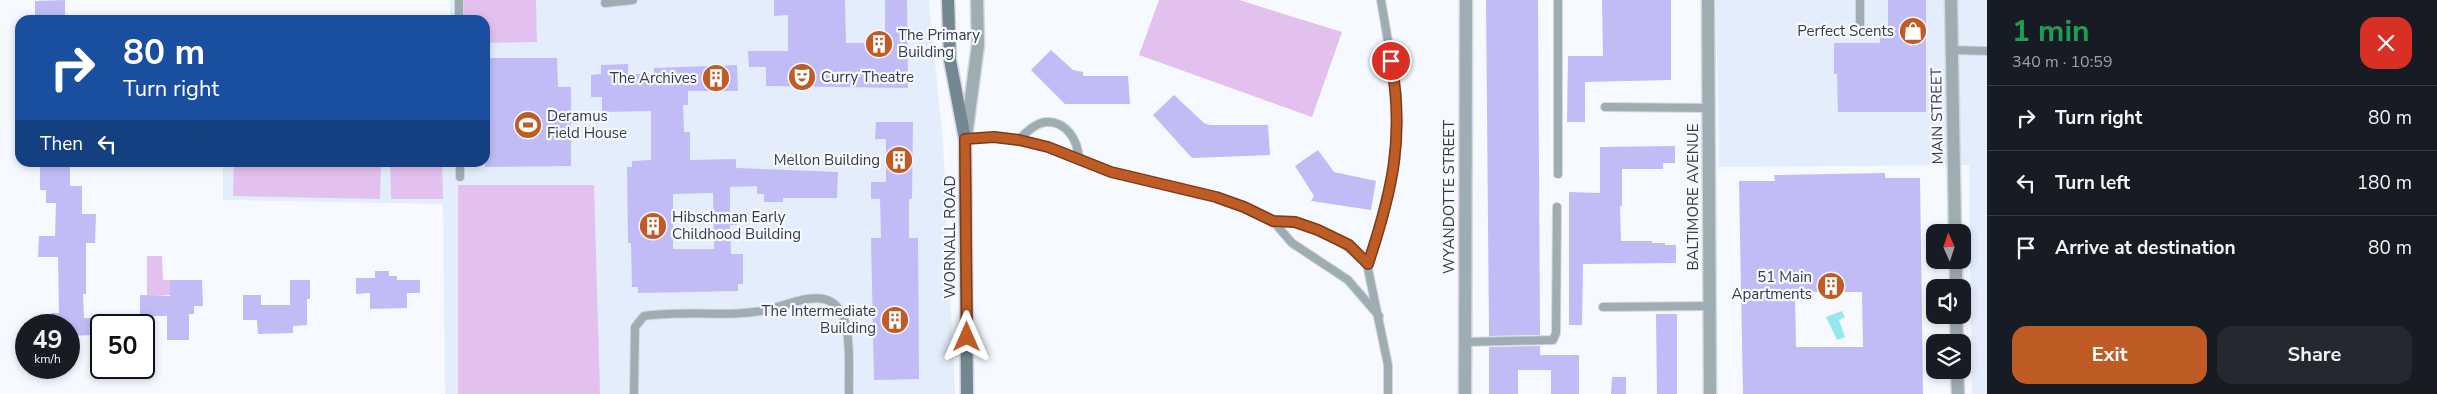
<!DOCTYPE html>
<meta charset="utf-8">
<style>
:root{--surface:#171b24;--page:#242831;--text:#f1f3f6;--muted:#9ea1a6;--line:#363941;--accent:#bf5b25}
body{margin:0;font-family:"Nunito Sans",sans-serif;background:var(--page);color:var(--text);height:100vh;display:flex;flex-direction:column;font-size:19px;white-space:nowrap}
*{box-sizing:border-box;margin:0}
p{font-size:16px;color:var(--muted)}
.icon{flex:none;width:28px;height:28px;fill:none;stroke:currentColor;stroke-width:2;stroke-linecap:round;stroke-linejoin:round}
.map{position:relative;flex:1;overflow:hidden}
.sheet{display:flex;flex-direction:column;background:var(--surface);width:450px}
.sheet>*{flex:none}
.banner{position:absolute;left:15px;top:15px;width:475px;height:152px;border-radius:15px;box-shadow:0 2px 8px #0003;background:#1a4fa0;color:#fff;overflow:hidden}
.needle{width:32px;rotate:357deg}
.tools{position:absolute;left:1926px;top:224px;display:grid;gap:10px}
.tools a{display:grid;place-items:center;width:45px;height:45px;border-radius:10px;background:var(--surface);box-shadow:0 2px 8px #0003;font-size:25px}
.speed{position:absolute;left:15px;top:314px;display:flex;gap:10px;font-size:25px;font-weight:700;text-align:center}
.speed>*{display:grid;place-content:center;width:65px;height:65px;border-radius:50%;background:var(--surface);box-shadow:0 2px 8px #0003;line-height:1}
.speed small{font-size:12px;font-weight:400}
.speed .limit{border:2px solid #111;border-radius:8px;background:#fff;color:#111}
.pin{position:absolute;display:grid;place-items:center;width:42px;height:42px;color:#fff;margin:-21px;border:2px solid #fff;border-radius:50%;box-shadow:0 1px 5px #0007}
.me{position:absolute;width:55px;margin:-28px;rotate:0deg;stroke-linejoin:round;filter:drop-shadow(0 0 4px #0008)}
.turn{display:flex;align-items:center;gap:18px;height:105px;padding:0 25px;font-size:22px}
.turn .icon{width:65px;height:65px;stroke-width:2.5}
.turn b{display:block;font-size:35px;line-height:42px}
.then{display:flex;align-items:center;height:48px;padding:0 25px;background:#0003;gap:10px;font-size:19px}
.round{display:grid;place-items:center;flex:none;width:52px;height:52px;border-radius:15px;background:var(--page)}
.summary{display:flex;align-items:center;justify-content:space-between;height:85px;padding:0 25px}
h1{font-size:30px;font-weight:700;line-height:38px;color:#1e9e55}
.action{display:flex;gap:10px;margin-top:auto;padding:10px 25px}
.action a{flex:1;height:58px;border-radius:15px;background:var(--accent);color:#fff;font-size:20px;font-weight:700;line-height:58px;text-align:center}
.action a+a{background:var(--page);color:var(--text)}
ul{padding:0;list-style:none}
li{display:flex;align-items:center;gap:15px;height:65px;padding:0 25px;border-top:1px solid var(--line)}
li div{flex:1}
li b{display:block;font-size:19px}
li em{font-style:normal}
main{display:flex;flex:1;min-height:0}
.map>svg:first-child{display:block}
.built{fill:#e4edfb}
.green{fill:#e3c1ee}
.water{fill:#96e8ed}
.building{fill:#c1bcf5;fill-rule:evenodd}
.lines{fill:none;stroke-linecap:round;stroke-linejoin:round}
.service-casing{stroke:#d3d7de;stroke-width:10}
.minor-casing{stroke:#d3d7de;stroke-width:15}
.secondary-casing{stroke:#d3d7de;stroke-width:15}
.service{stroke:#9eacb4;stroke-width:8}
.minor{stroke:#9eacb4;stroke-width:12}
.secondary{stroke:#728792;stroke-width:12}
.route-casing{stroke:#7c3b18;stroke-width:12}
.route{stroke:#bf5b25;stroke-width:9}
.labels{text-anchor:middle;stroke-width:4.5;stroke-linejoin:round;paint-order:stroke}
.poi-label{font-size:15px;fill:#353c47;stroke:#f6f9ff;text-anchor:end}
.street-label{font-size:15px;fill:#353c47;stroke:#f6f9ff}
</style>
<main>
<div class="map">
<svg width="1987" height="394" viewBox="0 0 1987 394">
<rect width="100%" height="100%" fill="#f6f9ff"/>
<path class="built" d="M 450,0 L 929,0 L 943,143 L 955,394 L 445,394 L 443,204 L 223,200 L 223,163 L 485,162 L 485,20 L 450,20 Z
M 1716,0 L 1987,0 L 1987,394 L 1972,394 L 1969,165 L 1719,167 Z"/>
<path class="green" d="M 464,0 L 536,0 L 537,42 L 485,43 L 485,20 L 464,20 Z
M 1159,0 L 1239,0 L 1342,32 L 1312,117 L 1139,55 Z
M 234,163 L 381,163 L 380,199 L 233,196 Z
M 390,163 L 442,163 L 443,199 L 391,199 Z
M 458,185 L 594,185 L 600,394 L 458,394 Z
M 147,256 L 162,256 L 163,280 L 170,280 L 170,295 L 147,296 Z"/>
<path class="water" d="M 1842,311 L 1845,317 L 1839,320 L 1845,337 L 1837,340 L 1826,317 Z"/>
<path class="building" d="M 65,0 L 65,20 L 35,20 L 35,1 Z
M 774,0 L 845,0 L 846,43 L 885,43 L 885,0 L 907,0 L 908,88 L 766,86 L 766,67 L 749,67 L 748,51 L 788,51 L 788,15 L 774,16 Z
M 1486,0 L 1538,0 L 1540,335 L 1489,336 L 1489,334 Z
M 1602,0 L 1671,0 L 1671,80 L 1585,82 L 1585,122 L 1567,122 L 1568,56 L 1603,56 Z
M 1888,0 L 1926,0 L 1926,112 L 1838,112 L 1837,74 L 1834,74 L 1834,43 L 1880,43 L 1880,27 L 1888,27 Z
M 1051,50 L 1073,70 L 1083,72 L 1083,76 L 1128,76 L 1130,104 L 1065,104 L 1031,70 Z
M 485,58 L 557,58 L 558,87 L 571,87 L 571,166 L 485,167 Z
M 628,64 L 628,74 L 654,74 L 654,68 L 737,65 L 738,91 L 688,91 L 688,105 L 683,105 L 684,132 L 690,132 L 690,160 L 736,159 L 736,168 L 838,172 L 837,198 L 783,198 L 783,202 L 764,202 L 764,194 L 757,194 L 757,186 L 730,187 L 730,213 L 736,212 L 737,225 L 730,225 L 731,254 L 743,254 L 743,284 L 738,284 L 738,291 L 638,293 L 638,287 L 632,287 L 631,243 L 628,243 L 627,167 L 632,167 L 632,161 L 651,160 L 651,111 L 602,112 L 602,97 L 591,97 L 591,75 L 601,74 L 601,65 ZM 713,193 L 714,249 L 673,249 L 673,194 Z
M 1174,95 L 1204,123 L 1210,125 L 1268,125 L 1270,155 L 1192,158 L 1153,115 Z
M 876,122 L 913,122 L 912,199 L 909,199 L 909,238 L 918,238 L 919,379 L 874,380 L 871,238 L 881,238 L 880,199 L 871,199 L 871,182 L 886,182 L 886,139 L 875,139 Z
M 1675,146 L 1675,163 L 1663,163 L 1663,169 L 1622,169 L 1622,206 L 1620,206 L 1621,241 L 1652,241 L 1652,243 L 1665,243 L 1665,245 L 1676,245 L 1676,263 L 1583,264 L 1582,325 L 1569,325 L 1569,192 L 1600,193 L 1600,147 Z
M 1318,150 L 1334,172 L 1376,181 L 1371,210 L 1311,201 L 1314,196 L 1295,166 Z
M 40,162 L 70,162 L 70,186 L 82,186 L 82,214 L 96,214 L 95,243 L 86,243 L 86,294 L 83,294 L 84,318 L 93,318 L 93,335 L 69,336 L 69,325 L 51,325 L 51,313 L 59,313 L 58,257 L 38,257 L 39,236 L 55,236 L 56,203 L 46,203 L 46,190 L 40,190 Z
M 1885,173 L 1885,178 L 1920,178 L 1923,394 L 1743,394 L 1739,181 L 1775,181 L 1774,175 ZM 1795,292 L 1862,292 L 1863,347 L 1796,347 Z
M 375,271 L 389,271 L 389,276 L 397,276 L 397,280 L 420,280 L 420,293 L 407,293 L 407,308 L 370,309 L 370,293 L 356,294 L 356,278 L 375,278 Z
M 170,280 L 202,280 L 203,306 L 194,306 L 194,314 L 189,314 L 189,340 L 167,340 L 167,316 L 140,316 L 140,295 L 170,296 Z
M 290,280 L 310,280 L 310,299 L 307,299 L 307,325 L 293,326 L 293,333 L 258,334 L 257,320 L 243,320 L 243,295 L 261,295 L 261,305 L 290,305 Z
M 1656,314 L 1677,314 L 1677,394 L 1657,394 Z
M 1540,346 L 1540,355 L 1579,355 L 1579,394 L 1551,394 L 1551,370 L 1518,370 L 1518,394 L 1489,394 L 1489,347 Z
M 1612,377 L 1626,377 L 1626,394 L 1611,394 Z"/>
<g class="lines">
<defs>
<path id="service" d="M 459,0 L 459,20
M 1381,0 L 1397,95 L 1396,157 L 1384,214 L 1367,264 L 1388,365 L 1388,394
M 1558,0 L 1558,174
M 1860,0 L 1860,25
M 605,3 L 633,0
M 1952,50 L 1987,51
M 1605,107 L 1709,108
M 965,139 L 994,137 L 1019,139 L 1048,147 L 1111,172 L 1216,197 L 1244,207 L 1273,221 L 1292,243 L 1348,280 L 1379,316
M 1019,139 C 1026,133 1035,123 1046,122 C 1067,121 1078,141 1079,159
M 460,162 L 460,177
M 1273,221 C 1311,222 1341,238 1367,264
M 1603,307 L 1710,306
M 1465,342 L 1553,340 L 1556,333 L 1557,207
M 634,394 L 635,327 L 644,316 C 685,309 729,319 770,309 C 787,305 816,291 833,303 C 854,317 848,370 849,394"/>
<path id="minor" d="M 1708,0 L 1710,394
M 1951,0 L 1955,232
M 966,136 L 978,45 L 977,0
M 1956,260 L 1956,288
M 1956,315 L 1957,342
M 1957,370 L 1958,394
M 1465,394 L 1466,0"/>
<path id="secondary" d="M 948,0 L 950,60 L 965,139 L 967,394"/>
</defs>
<use href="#service" class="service-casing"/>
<use href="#minor" class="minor-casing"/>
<use href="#secondary" class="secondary-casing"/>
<use href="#service" class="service"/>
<use href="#minor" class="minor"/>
<use href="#secondary" class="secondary"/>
</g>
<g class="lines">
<defs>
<path id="route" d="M 967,337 L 965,139 L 994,137 L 1019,140 L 1048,147 L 1111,172 L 1216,197 L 1244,207 L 1273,221 L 1295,222 L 1318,230 L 1349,245 L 1368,264 C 1392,192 1405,137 1391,61"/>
</defs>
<use href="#route" class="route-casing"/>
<use href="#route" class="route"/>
</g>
<defs>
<symbol id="shop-disc" viewBox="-11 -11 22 22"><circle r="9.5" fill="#bf5b25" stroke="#f6f9ff"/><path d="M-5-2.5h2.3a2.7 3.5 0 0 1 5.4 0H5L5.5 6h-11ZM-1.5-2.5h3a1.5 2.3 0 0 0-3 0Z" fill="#fff"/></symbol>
<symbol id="building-disc" viewBox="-11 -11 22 22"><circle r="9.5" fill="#bf5b25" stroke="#f6f9ff"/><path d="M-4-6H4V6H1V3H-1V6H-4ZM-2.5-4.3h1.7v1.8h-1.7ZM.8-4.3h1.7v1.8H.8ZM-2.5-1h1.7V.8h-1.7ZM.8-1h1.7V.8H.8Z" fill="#fff"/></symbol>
<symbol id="theatre-disc" viewBox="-11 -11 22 22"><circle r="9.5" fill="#bf5b25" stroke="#f6f9ff"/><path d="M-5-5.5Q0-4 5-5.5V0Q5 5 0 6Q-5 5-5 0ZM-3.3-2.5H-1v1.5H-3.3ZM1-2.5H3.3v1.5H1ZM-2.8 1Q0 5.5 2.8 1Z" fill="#fff"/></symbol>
<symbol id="stadium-disc" viewBox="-11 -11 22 22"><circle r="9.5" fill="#bf5b25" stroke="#f6f9ff"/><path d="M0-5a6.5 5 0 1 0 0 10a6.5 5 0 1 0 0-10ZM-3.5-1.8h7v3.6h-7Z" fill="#fff"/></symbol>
</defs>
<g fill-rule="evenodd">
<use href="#shop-disc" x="1897" y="15" width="32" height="32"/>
<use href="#building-disc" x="863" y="28" width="32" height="32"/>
<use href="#theatre-disc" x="786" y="61" width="32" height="32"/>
<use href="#building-disc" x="700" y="62" width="32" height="32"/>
<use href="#stadium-disc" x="512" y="109" width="32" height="32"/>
<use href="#building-disc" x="883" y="144" width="32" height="32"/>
<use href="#building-disc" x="637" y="210" width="32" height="32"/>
<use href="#building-disc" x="1815" y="270" width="32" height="32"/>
<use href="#building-disc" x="879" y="304" width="32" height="32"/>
</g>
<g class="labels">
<g class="poi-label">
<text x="1894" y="36">Perfect Scents</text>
<text x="898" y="40" text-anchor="start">The Primary<tspan x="898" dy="17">Building</tspan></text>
<text x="821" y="82" text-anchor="start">Curry Theatre</text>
<text x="697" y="83">The Archives</text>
<text x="547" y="121" text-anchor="start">Deramus<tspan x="547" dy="17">Field House</tspan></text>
<text x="880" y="165">Mellon Building</text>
<text x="672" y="222" text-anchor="start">Hibschman Early<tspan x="672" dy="17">Childhood Building</tspan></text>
<text x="1812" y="282">51 Main<tspan x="1812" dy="17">Apartments</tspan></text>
<text x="876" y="316">The Intermediate<tspan x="876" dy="17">Building</tspan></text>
</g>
<g class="street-label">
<text transform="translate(1937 116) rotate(-91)" y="5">MAIN STREET</text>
<text transform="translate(1449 197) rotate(-90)" y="5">WYANDOTTE STREET</text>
<text transform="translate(1693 197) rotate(-90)" y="5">BALTIMORE AVENUE</text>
<text transform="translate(950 237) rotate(-90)" y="5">WORNALL ROAD</text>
</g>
</g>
</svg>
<div class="tools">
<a><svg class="needle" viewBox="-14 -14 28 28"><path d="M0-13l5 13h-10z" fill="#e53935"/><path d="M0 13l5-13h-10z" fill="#9ea1a6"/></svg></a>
<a><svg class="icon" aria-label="sound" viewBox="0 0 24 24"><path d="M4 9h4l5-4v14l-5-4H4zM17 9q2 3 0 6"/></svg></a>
<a><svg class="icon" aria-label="layers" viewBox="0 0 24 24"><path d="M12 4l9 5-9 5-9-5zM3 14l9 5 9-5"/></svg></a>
</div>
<div class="speed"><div>49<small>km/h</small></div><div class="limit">50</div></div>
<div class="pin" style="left:1391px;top:61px;background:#d93025"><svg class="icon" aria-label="arrive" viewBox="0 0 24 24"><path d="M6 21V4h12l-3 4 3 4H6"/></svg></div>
<svg class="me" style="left:967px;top:337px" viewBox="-20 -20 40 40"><path d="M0-17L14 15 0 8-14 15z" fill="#bf5b25" stroke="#fff" stroke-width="4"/></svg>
<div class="banner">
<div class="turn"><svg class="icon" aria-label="right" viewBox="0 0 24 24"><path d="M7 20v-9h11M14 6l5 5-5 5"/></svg><div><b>80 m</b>Turn right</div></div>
<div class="then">Then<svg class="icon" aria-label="left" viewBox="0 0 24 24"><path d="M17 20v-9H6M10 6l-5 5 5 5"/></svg></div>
</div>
</div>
<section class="sheet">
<div class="summary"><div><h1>1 min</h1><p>340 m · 10:59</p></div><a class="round" style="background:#d93025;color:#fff"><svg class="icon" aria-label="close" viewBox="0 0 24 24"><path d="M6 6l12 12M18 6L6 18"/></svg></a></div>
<ul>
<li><svg class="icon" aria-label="right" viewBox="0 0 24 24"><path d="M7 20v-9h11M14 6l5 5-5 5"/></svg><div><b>Turn right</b></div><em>80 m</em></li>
<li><svg class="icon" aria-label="left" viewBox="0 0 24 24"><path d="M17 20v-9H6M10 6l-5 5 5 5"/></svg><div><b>Turn left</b></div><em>180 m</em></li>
<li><svg class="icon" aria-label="arrive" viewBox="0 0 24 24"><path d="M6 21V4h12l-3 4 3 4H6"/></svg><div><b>Arrive at destination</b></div><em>80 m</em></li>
</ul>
<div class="action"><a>Exit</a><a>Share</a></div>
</section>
</main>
